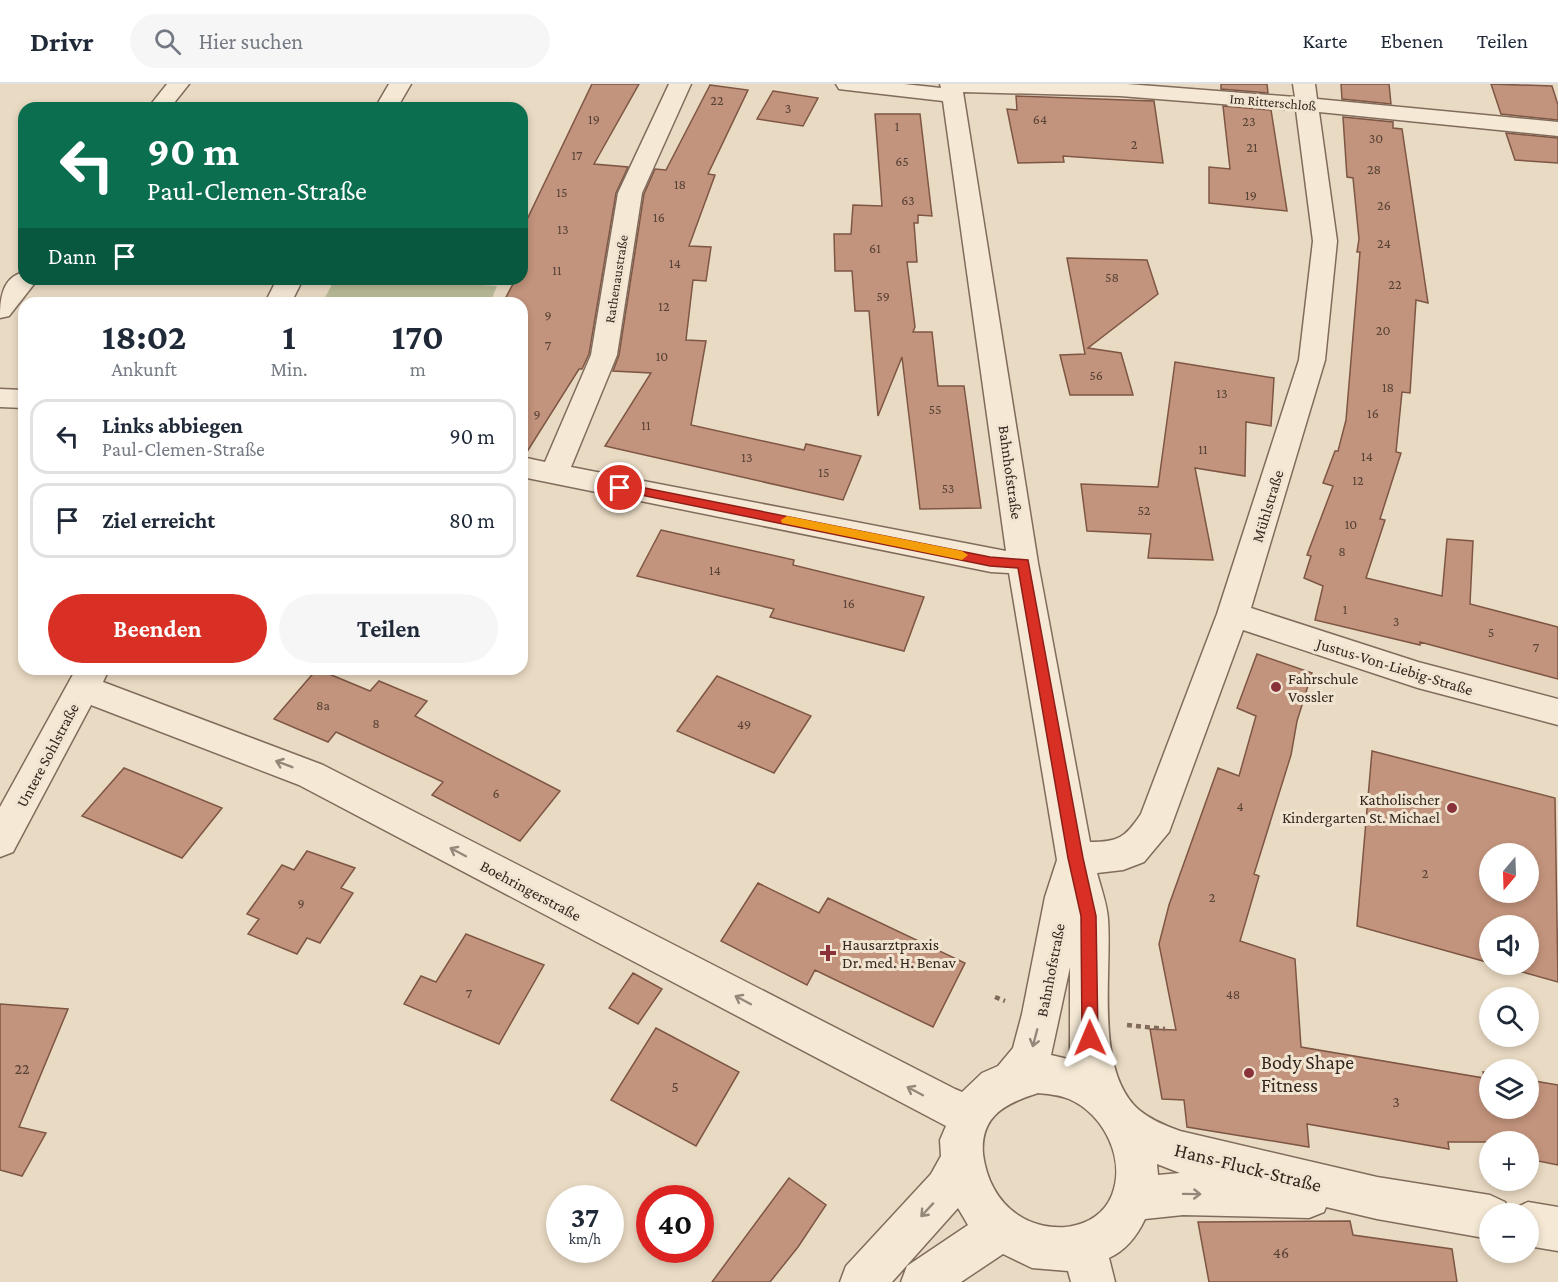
<!DOCTYPE html>
<html lang="de">
<meta charset="utf-8">
<style>
:root{--surface:#fff;--page:#f6f6f7;--text:#1f2937;--muted:#747a83;--line:#e0e1e3;--accent:#d93025}
body{margin:0;font-family:"Crimson Pro",serif;background:var(--page);color:var(--text);height:100vh;display:flex;flex-direction:column;font-size:22px;white-space:nowrap}
*{box-sizing:border-box;margin:0}
p{font-size:20px;color:var(--muted)}
.icon{flex:none;width:33px;height:33px;fill:none;stroke:currentColor;stroke-width:2;stroke-linecap:round;stroke-linejoin:round}
.map{position:relative;flex:1;overflow:hidden}
.details{position:absolute;left:18px;top:213px;width:510px;height:378px;display:flex;flex-direction:column;background:var(--surface);border-radius:18px;box-shadow:0 3px 9px #0003}
.details>*{flex:none}
.top-card{position:absolute;left:18px;top:18px;width:510px;height:183px;border-radius:18px;box-shadow:0 3px 9px #0003;background:#0b6e4f;color:#fff;overflow:hidden}
.needle{width:39px;rotate:199deg}
.controls{position:absolute;left:1479px;top:759px;display:grid;gap:12px}
.controls a{display:grid;place-items:center;width:60px;height:60px;border-radius:50%;background:var(--surface);box-shadow:0 3px 9px #0003;font-size:30px}
.speed{position:absolute;left:546px;top:1101px;display:flex;gap:12px;font-size:30px;font-weight:700;text-align:center}
.speed>*{display:grid;place-content:center;width:78px;height:78px;border-radius:50%;background:var(--surface);box-shadow:0 3px 9px #0003;line-height:1}
.speed small{font-size:15px;font-weight:400}
.speed .limit{border:9px solid #d22;background:#fff;color:#111}
.pin{position:absolute;display:grid;place-items:center;width:51px;height:51px;color:#fff;margin:-26px;border:3px solid #fff;border-radius:50%;box-shadow:0 2px 6px #0007}
.me{position:absolute;width:66px;margin:-33px;rotate:359deg;stroke-linejoin:round;filter:drop-shadow(0 0 4px #0008)}
.turn{display:flex;align-items:center;gap:21px;height:126px;padding:0 30px;font-size:27px}
.turn .icon{width:78px;height:78px;stroke-width:2.5}
.turn b{display:block;font-size:42px;line-height:51px}
.then{display:flex;align-items:center;height:57px;padding:0 30px;background:#0003;gap:12px;font-size:22px}
.eta{display:flex;justify-content:space-evenly;align-items:center;height:102px;text-align:center}
.eta b{font-size:36px;font-weight:700;line-height:42px}
.action{display:flex;gap:12px;margin-top:auto;padding:12px 30px}
.action a{flex:1;height:69px;border-radius:36px;background:var(--accent);color:#fff;font-size:24px;font-weight:700;line-height:69px;text-align:center}
.action a+a{background:var(--page);color:var(--text)}
ul{padding:0;list-style:none}
li{display:flex;align-items:center;gap:18px;height:75px;margin:0 12px 9px;padding:0 18px;border:3px solid var(--line);border-radius:18px}
li div{flex:1}
li b{display:block;font-size:22px}
li em{font-style:normal}
header{display:flex;align-items:center;gap:36px;box-sizing:border-box;height:84px;padding:0 30px;background:var(--surface);border-bottom:2px solid var(--line)}
header strong{font-size:28px}
nav{display:flex;gap:33px;margin-inline-start:auto;font-size:21px}
.search{width:420px;height:54px;background:var(--page);display:flex;align-items:center;gap:15px;box-sizing:border-box;padding:0 21px;border-radius:33px;color:var(--muted);font-size:22px}
.map>svg:first-child{display:block}
.cemetery{fill:#babb97}
.building{fill:#c3947d;stroke:#7e5644;stroke-width:1.5;fill-rule:evenodd}
.lines{fill:none;stroke-linecap:round;stroke-linejoin:round}
.minor-casing{stroke:#816c5c;stroke-width:3}
.path{stroke:#816c5c;stroke-width:4.5;stroke-dasharray:5 4;stroke-linecap:butt}
.minor{fill:#f5e9d5;fill-rule:evenodd}
.oneway{stroke:#94887a}
.route{fill:#d93025;stroke:#8d1f18;stroke-width:1.5}
.slow{fill:#f59e0b}
.poi-dot{fill:#8a323a;stroke:#f1e5d2;stroke-width:2}
.labels{text-anchor:middle;stroke-width:6;stroke-linejoin:round;paint-order:stroke}
.number-label{font-size:14px;fill:#574236}
.far-street-label{font-size:14px;fill:#33261e;stroke:#f1e5d2}
.street-label{font-size:16px;fill:#33261e;stroke:#f1e5d2}
.poi-label{font-size:16px;fill:#33261e;stroke:#f1e5d2;text-anchor:start}
.near-number-label{font-size:16px;fill:#574236}
.near-poi-label{font-size:20px;fill:#33261e;stroke:#f1e5d2;text-anchor:start}
.near-street-label{font-size:20px;fill:#33261e;stroke:#f1e5d2}
</style>
<header>
<strong>Drivr</strong>
<div class="search"><svg class="icon" aria-label="search" viewBox="0 0 24 24"><circle cx="10" cy="10" r="6"/><path d="M15 15l6 6"/></svg>Hier suchen</div>
<nav><a>Karte</a><a>Ebenen</a><a>Teilen</a></nav>
</header>
<div class="map">
<svg width="1558" height="1198" viewBox="0 0 1558 1198">
<rect width="100%" height="100%" fill="#e9dac3"/>
<path class="cemetery" d="M 335,195 L 392,195 L 497,202 L 490,219 L 322,219 Z"/>
<path class="building" d="M 592,0 L 639,0 L 594,80 L 628,83 L 616,109 L 589,270 L 582,285 L 579,285 L 525,371 L 522,371 L 522,219 L 503,219 L 514,198 L 507,197 L 522,195 L 522,146 Z
M 1221,0 L 1267,0 L 1268,9 L 1221,5 Z
M 1341,0 L 1389,0 L 1391,20 L 1342,15 Z
M 1491,0 L 1552,2 L 1558,21 L 1558,36 L 1501,30 Z
M 710,1 L 748,6 L 708,90 L 715,91 L 689,162 L 711,163 L 706,197 L 693,196 L 686,256 L 706,257 L 691,341 L 804,366 L 806,360 L 861,372 L 843,416 L 605,362 L 651,289 L 613,287 L 619,271 L 644,110 L 655,85 L 666,86 Z
M 773,7 L 818,14 L 803,42 L 757,35 Z
M 1016,12 L 1154,17 L 1163,79 L 1063,72 L 1064,78 L 1018,79 L 1007,25 L 1017,26 Z
M 1223,22 L 1271,26 L 1287,127 L 1209,119 L 1209,83 L 1230,85 Z
M 875,30 L 920,30 L 932,132 L 918,131 L 918,139 L 914,139 L 917,178 L 907,178 L 915,243 L 913,248 L 932,248 L 938,302 L 964,302 L 981,424 L 920,425 L 902,273 L 878,332 L 869,227 L 855,227 L 852,187 L 835,187 L 834,150 L 851,150 L 853,121 L 882,122 Z
M 1343,33 L 1393,38 L 1393,44 L 1402,45 L 1428,219 L 1416,216 L 1410,309 L 1402,308 L 1396,368 L 1401,369 L 1380,435 L 1385,436 L 1366,494 L 1442,512 L 1447,455 L 1473,457 L 1470,520 L 1558,543 L 1558,595 L 1420,558 L 1420,561 L 1315,536 L 1323,502 L 1304,494 L 1311,472 L 1307,471 L 1333,402 L 1323,399 L 1335,367 L 1338,367 L 1346,336 L 1360,168 L 1357,168 L 1359,155 L 1353,94 L 1347,93 Z
M 1506,49 L 1558,54 L 1558,79 L 1515,76 Z
M 1067,174 L 1147,176 L 1158,210 L 1088,264 L 1121,269 L 1133,311 L 1070,311 L 1060,271 L 1085,270 Z
M 1175,278 L 1274,294 L 1271,342 L 1246,338 L 1245,392 L 1195,384 L 1213,476 L 1148,474 L 1151,450 L 1087,447 L 1081,400 L 1158,403 Z
M 661,446 L 794,476 L 793,481 L 924,513 L 904,567 L 770,533 L 774,525 L 637,492 Z
M 1257,570 L 1312,589 L 1297,637 L 1291,671 L 1254,790 L 1259,792 L 1240,857 L 1295,875 L 1301,963 L 1484,994 L 1483,988 L 1490,989 L 1490,1024 L 1528,1024 L 1528,996 L 1558,1001 L 1558,1081 L 1528,1075 L 1528,1058 L 1448,1058 L 1449,1065 L 1307,1040 L 1309,1063 L 1187,1043 L 1184,1016 L 1162,1015 L 1150,945 L 1176,946 L 1159,860 L 1169,821 L 1218,684 L 1239,692 L 1256,632 L 1237,624 Z
M 317,585 L 370,607 L 379,597 L 427,617 L 415,632 L 560,707 L 520,757 L 432,711 L 443,698 L 336,648 L 328,658 L 274,635 Z
M 717,592 L 811,632 L 774,689 L 677,647 Z
M 1372,667 L 1555,714 L 1558,898 L 1494,880 L 1528,880 L 1528,842 L 1490,842 L 1490,879 L 1357,842 ZM 1490,770 L 1528,770 L 1528,808 L 1490,808 Z
M 124,684 L 222,724 L 182,774 L 82,732 Z
M 307,767 L 355,784 L 341,804 L 353,809 L 320,859 L 307,854 L 297,870 L 248,850 L 259,835 L 247,830 L 282,781 L 294,786 Z
M 758,799 L 819,829 L 828,814 L 965,879 L 933,943 L 815,886 L 807,901 L 721,857 Z
M 466,850 L 544,881 L 499,960 L 404,920 L 421,892 L 436,898 Z
M 633,889 L 662,905 L 638,940 L 609,924 Z
M 0,920 L 68,925 L 19,1043 L 46,1049 L 22,1092 L 0,1086 Z
M 656,944 L 739,988 L 696,1062 L 611,1016 Z
M 789,1094 L 826,1121 L 798,1163 L 770,1198 L 712,1198 Z
M 1350,1137 L 1353,1151 L 1452,1165 L 1457,1198 L 1209,1198 L 1198,1138 Z"/>
<g class="lines">
<defs>
<path id="minor" d="M 167,0 L 189,0 L 170,24 L 148,24 Z
M 389,0 L 411,0 L 397,24 L 375,24 Z
M 669,0 L 691,0 L 642,109 L 617,271 L 571,383 L 1006,467 L 943,17 L 847,6 L 839,5 L 836,0 L 904,0 L 941,4 L 940,0 L 1127,0 L 1295,13 L 1293,0 L 1315,0 L 1317,15 L 1558,38 L 1558,52 L 1319,28 L 1337,157 L 1325,276 L 1251,524 L 1418,578 L 1558,615 L 1558,641 L 1418,604 L 1243,546 L 1169,748 L 1144,778 L 1123,786 L 1097,789 C 1101,804 1107,820 1108,835 C 1112,889 1094,987 1139,1026 C 1151,1036 1166,1042 1180,1047 L 1377,1093 L 1490,1111 L 1505,1118 L 1510,1130 L 1490,1130 L 1490,1155 L 1377,1135 L 1326,1123 L 1324,1128 L 1309,1134 L 1183,1131 L 1145,1135 C 1137,1152 1126,1166 1109,1174 L 1115,1198 L 1071,1198 L 1068,1187 L 1032,1184 L 1003,1170 L 961,1198 L 901,1198 L 907,1182 L 968,1141 L 958,1124 L 892,1198 L 840,1198 L 846,1182 L 931,1090 L 941,1072 L 940,1056 L 946,1042 L 299,701 L 91,621 L 13,768 L 0,773 L 0,723 L 76,585 L 109,585 L 103,598 L 323,681 L 955,1005 L 962,1008 L 982,989 L 998,982 L 1013,964 L 1022,930 L 1045,813 L 1057,776 L 1009,489 L 991,488 L 522,393 L 522,373 L 545,378 L 591,271 L 618,109 ZM 963,8 L 1120,12 L 1296,26 L 1313,157 L 1299,276 L 1217,530 L 1141,730 C 1125,754 1118,758 1090,758 L 1038,479 ZM 1070,883 L 1070,970 L 1072,976 L 1051,971 ZM 1038,1009 C 1048,1010 1060,1011 1069,1015 C 1104,1030 1126,1075 1112,1111 C 1097,1148 1047,1151 1018,1131 C 997,1117 986,1094 983,1070 C 980,1031 1007,1019 1038,1009 ZM 1157,1080 L 1180,1089 L 1158,1091 Z
M 24,188 L 24,195 L 38,195 L 9,232 L 0,234 C 0,215 2,193 24,188 Z
M 277,195 L 303,195 L 291,219 L 265,219 Z
M 0,305 L 24,306 L 24,324 L 0,323 Z
M 1528,1118 L 1558,1123 L 1558,1167 L 1528,1162 L 1528,1130 L 1511,1130 L 1513,1125 Z"/>
</defs>
<use href="#minor" class="minor-casing"/>
<path class="path" d="M 995,913 L 1005,917
M 1127,941 L 1165,945"/>
<use href="#minor" class="minor"/>
</g>
<defs><path id="oneway-shaft" d="M-6 0H5M1.5-3L5.5 0L1.5 3" fill="none" stroke-width="1.6" stroke-linecap="round" stroke-linejoin="round" transform="scale(1.5)"/></defs>
<g class="oneway">
<use href="#oneway-shaft" transform="translate(284 680) rotate(-159)"/>
<use href="#oneway-shaft" transform="translate(458 768) rotate(-152)"/>
<use href="#oneway-shaft" transform="translate(743 916) rotate(-152)"/>
<use href="#oneway-shaft" transform="translate(1035 954) rotate(105)"/>
<use href="#oneway-shaft" transform="translate(915 1007) rotate(-152)"/>
<use href="#oneway-shaft" transform="translate(1192 1110) rotate(1)"/>
<use href="#oneway-shaft" transform="translate(927 1126) rotate(133)"/>
</g>
<path class="route" d="M 620,399 L 990,473 L 1028,476 L 1083,774 L 1096,832 L 1098,954 L 1096,960 L 1090,962 L 1084,960 L 1082,954 L 1081,832 L 1068,774 L 1018,484 L 990,482 L 616,406 L 616,401 Z"/>
<path class="slow" d="M 787,432 L 962,467 L 968,471 L 962,476 L 782,439 L 781,436 Z"/>
<g class="poi-dot">
<circle cx="1276" cy="603" r="6"/>
<circle cx="1452" cy="724" r="6"/>
<path d="M825 860h6v6h6v6h-6v6h-6v-6h-6v-6h6z"/>
<circle cx="1249" cy="989" r="6"/>
</g>
<g class="labels">
<g class="number-label">
<text x="717" y="21">22</text>
<text x="788" y="29">3</text>
<text x="594" y="40">19</text>
<text x="1040" y="40">64</text>
<text x="1249" y="42">23</text>
<text x="897" y="47">1</text>
<text x="1376" y="59">30</text>
<text x="1134" y="65">2</text>
<text x="1252" y="68">21</text>
<text x="577" y="76">17</text>
<text x="902" y="82">65</text>
<text x="1374" y="90">28</text>
<text x="680" y="105">18</text>
<text x="562" y="113">15</text>
<text x="1251" y="116">19</text>
<text x="908" y="121">63</text>
<text x="1384" y="126">26</text>
<text x="659" y="138">16</text>
<text x="563" y="150">13</text>
<text x="1384" y="164">24</text>
<text x="875" y="169">61</text>
<text x="675" y="184">14</text>
<text x="557" y="191">11</text>
<text x="1112" y="198">58</text>
<text x="1395" y="205">22</text>
<text x="883" y="217">59</text>
<text x="664" y="227">12</text>
<text x="548" y="236">9</text>
<text x="1383" y="251">20</text>
<text x="548" y="266">7</text>
<text x="662" y="277">10</text>
<text x="1096" y="296">56</text>
<text x="1388" y="308">18</text>
<text x="1222" y="314">13</text>
<text x="935" y="330">55</text>
<text x="1373" y="334">16</text>
<text x="537" y="335">9</text>
<text x="646" y="346">11</text>
<text x="1203" y="370">11</text>
<text x="1367" y="377">14</text>
<text x="747" y="378">13</text>
<text x="824" y="393">15</text>
<text x="1358" y="401">12</text>
<text x="948" y="409">53</text>
<text x="1144" y="431">52</text>
<text x="1351" y="445">10</text>
<text x="1342" y="472">8</text>
<text x="715" y="491">14</text>
<text x="849" y="524">16</text>
<text x="1345" y="530">1</text>
<text x="1396" y="542">3</text>
<text x="1491" y="553">5</text>
<text x="1536" y="568">7</text>
<text x="323" y="626">8a</text>
<text x="376" y="644">8</text>
<text x="744" y="645">49</text>
<text x="496" y="714">6</text>
<text x="1240" y="727">4</text>
<text x="1425" y="794">2</text>
<text x="1212" y="818">2</text>
<text x="301" y="824">9</text>
<text x="469" y="914">7</text>
<text x="1233" y="915">48</text>
</g>
<g class="far-street-label">
<text transform="translate(1273 18) rotate(5)" y="5">Im Ritterschloß</text>
<text transform="translate(616 195) rotate(-81)" y="5">Rathenaustraße</text>
</g>
<g class="street-label">
<text transform="translate(1011 388) rotate(82)" y="6">Bahnhofstraße</text>
<text transform="translate(1267 422) rotate(-73)" y="6">Mühlstraße</text>
<text transform="translate(1395 582) rotate(17)" y="6">Justus-Von-Liebig-Straße</text>
<text transform="translate(47 671) rotate(-62)" y="6">Untere Sohlstraße</text>
<text transform="translate(531 806) rotate(28)" y="6">Boehringerstraße</text>
<text transform="translate(1050 886) rotate(-79)" y="6">Bahnhofstraße</text>
</g>
<g class="poi-label">
<text x="1288" y="600">Fahrschule<tspan x="1288" dy="18">Vossler</tspan></text>
<text x="1440" y="721" text-anchor="end">Katholischer<tspan x="1440" dy="18">Kindergarten St. Michael</tspan></text>
<text x="842" y="866">Hausarztpraxis<tspan x="842" dy="18">Dr. med. H. Benav</tspan></text>
</g>
<g class="near-number-label">
<text x="22" y="990">22</text>
<text x="675" y="1008">5</text>
<text x="1396" y="1023">3</text>
<text x="1281" y="1174">46</text>
</g>
<g class="near-poi-label">
<text x="1261" y="985">Body Shape<tspan x="1261" dy="23">Fitness</tspan></text>
</g>
<g class="near-street-label">
<text transform="translate(1248 1083) rotate(14)" y="7">Hans-Fluck-Straße</text>
</g>
</g>
</svg>
<div class="controls">
<a><svg class="needle" viewBox="-14 -14 28 28"><path d="M0-13l5 13h-10z" fill="#e53935"/><path d="M0 13l5-13h-10z" fill="#747a83"/></svg></a>
<a><svg class="icon" aria-label="sound" viewBox="0 0 24 24"><path d="M4 9h4l5-4v14l-5-4H4zM17 9q2 3 0 6"/></svg></a>
<a><svg class="icon" aria-label="search" viewBox="0 0 24 24"><circle cx="10" cy="10" r="6"/><path d="M15 15l6 6"/></svg></a>
<a><svg class="icon" aria-label="layers" viewBox="0 0 24 24"><path d="M12 4l9 5-9 5-9-5zM3 14l9 5 9-5"/></svg></a>
<a>+</a>
<a>−</a>
</div>
<div class="speed"><div>37<small>km/h</small></div><div class="limit">40</div></div>
<div class="pin" style="left:620px;top:404px;background:#d93025"><svg class="icon" aria-label="arrive" viewBox="0 0 24 24"><path d="M6 21V4h12l-3 4 3 4H6"/></svg></div>
<svg class="me" style="left:1090px;top:954px" viewBox="-20 -20 40 40"><path d="M0-17L14 15 0 8-14 15z" fill="#d93025" stroke="#fff" stroke-width="4"/></svg>
<div class="top-card">
<div class="turn"><svg class="icon" aria-label="left" viewBox="0 0 24 24"><path d="M17 20v-9H6M10 6l-5 5 5 5"/></svg><div><b>90 m</b>Paul-Clemen-Straße</div></div>
<div class="then">Dann<svg class="icon" aria-label="arrive" viewBox="0 0 24 24"><path d="M6 21V4h12l-3 4 3 4H6"/></svg></div>
</div>
<section class="details">
<div class="eta">
<div><b>18:02</b><p>Ankunft</p></div>
<div><b>1</b><p>Min.</p></div>
<div><b>170</b><p>m</p></div>
</div>
<ul>
<li><svg class="icon" aria-label="left" viewBox="0 0 24 24"><path d="M17 20v-9H6M10 6l-5 5 5 5"/></svg><div><b>Links abbiegen</b><p>Paul-Clemen-Straße</p></div><em>90 m</em></li>
<li><svg class="icon" aria-label="arrive" viewBox="0 0 24 24"><path d="M6 21V4h12l-3 4 3 4H6"/></svg><div><b>Ziel erreicht</b></div><em>80 m</em></li>
</ul>
<div class="action"><a>Beenden</a><a>Teilen</a></div>
</section>
</div>
